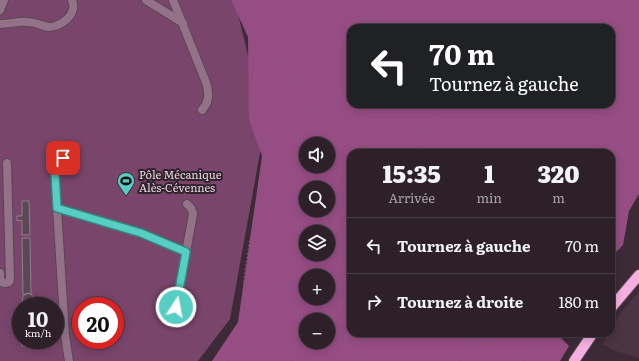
<!DOCTYPE html>
<html lang="fr">
<meta charset="utf-8">
<style>
:root{--surface:#2d2029;--page:#352831;--text:#f1f3f6;--muted:#a7a3a8;--line:#483e46}
body{margin:0;font-family:Literata,serif;background:var(--page);color:var(--text);height:100vh;display:flex;flex-direction:column;font-size:15px;white-space:nowrap}
*{box-sizing:border-box;margin:0}
p{font-size:13px;color:var(--muted)}
.icon{flex:none;width:22px;height:22px;fill:none;stroke:currentColor;stroke-width:2;stroke-linecap:round;stroke-linejoin:round}
.map{position:relative;flex:1;overflow:hidden}
.sheet{position:absolute;left:347px;top:149px;width:268px;height:188px;display:flex;flex-direction:column;background:var(--surface);border-radius:12px;box-shadow:0 2px 10px #0003,0 0 0 1px var(--line)}
.sheet>*{flex:none}
.banner{position:absolute;left:347px;top:24px;width:268px;height:84px;border-radius:12px;box-shadow:0 2px 10px #0003,0 0 0 1px var(--line);background:#202124;color:#fff;overflow:hidden}
.fabs{position:absolute;left:299px;top:137px;display:grid;gap:8px}
.fabs a{display:grid;place-items:center;width:36px;height:36px;border-radius:50%;background:var(--surface);box-shadow:0 2px 10px #0003,0 0 0 1px var(--line);font-size:20px}
.speed{position:absolute;left:12px;top:297px;display:flex;gap:8px;font-size:20px;font-weight:700;text-align:center}
.speed>*{display:grid;place-content:center;width:52px;height:52px;border-radius:50%;background:var(--surface);box-shadow:0 2px 10px #0003,0 0 0 1px var(--line);line-height:1}
.speed small{font-size:10px;font-weight:400}
.speed .limit{border:6px solid #d22;background:#fff;color:#111}
.pin{position:absolute;display:grid;place-items:center;width:34px;height:34px;color:#fff;margin:-17px;border-radius:8px;box-shadow:0 2px 6px #0006}
.me{position:absolute;width:44px;margin:-22px;rotate:11deg;stroke-linejoin:round;filter:drop-shadow(0 0 3px #0008)}
.turn{display:flex;align-items:center;gap:14px;height:84px;padding:0 16px;font-size:18px}
.turn .icon{width:52px;height:52px;stroke-width:2.5}
.turn b{display:block;font-size:28px;line-height:34px}
.eta{display:flex;justify-content:space-evenly;align-items:center;height:68px;text-align:center}
.eta b{font-size:24px;font-weight:800;line-height:28px}
ul{padding:0;list-style:none}
li{display:flex;align-items:center;gap:12px;height:56px;padding:0 16px;border-top:1px solid var(--line)}
li div{flex:1}
li b{display:block;font-size:15px}
li em{font-style:normal}
.map>svg:first-child{display:block}
.built{fill:#4b3444}
.green{fill:#79456b;fill-rule:evenodd}
.forest{fill:#964d83;fill-rule:evenodd}
.building{fill:#5a4855;stroke:#937e8c}
.lines{fill:none;stroke-linecap:round;stroke-linejoin:round}
.minor-casing{stroke:#574752;stroke-width:10}
.major-casing{stroke:#574752;stroke-width:12}
.path{stroke:#7a6b75;stroke-width:1;stroke-dasharray:1 3;stroke-linecap:butt}
.minor{stroke:#937189;stroke-width:8}
.major{stroke:#f5afe0;stroke-width:10}
.route-casing{stroke:#38867f;stroke-width:10}
.route{stroke:#56cec4;stroke-width:7}
.labels{text-anchor:middle;stroke-width:4;stroke-linejoin:round;paint-order:stroke}
.poi-label{font-size:11px;fill:#e3d8df;stroke:#32222d;text-anchor:start}
</style>
<div class="map">
<svg width="639" height="361" viewBox="0 0 639 361">
<rect width="100%" height="100%" fill="#3c2b37"/>
<path class="built" d="M 639,292 L 639,358 L 613,350 L 603,344 L 609,333 L 611,333 L 611,330 L 622,311 Z"/>
<path class="green" d="M 0,0 L 236,0 L 236,6 L 265,125 L 230,319 L 198,361 L 0,361 ZM 21,306 L 55,306 L 55,340 L 21,340 ZM 81,306 L 115,306 L 115,340 L 81,340 Z"/>
<path class="forest" d="M 231,0 L 639,0 L 639,194 L 629,211 L 623,245 L 611,257 L 611,153 L 351,153 L 351,333 L 556,333 L 569,346 L 560,361 L 212,361 L 238,322 L 262,156 L 249,120 L 248,37 ZM 351,28 L 611,28 L 611,104 L 351,104 ZM 306,144 L 328,144 L 328,166 L 306,166 ZM 306,188 L 328,188 L 328,210 L 306,210 ZM 306,232 L 328,232 L 328,254 L 306,254 ZM 306,276 L 328,276 L 328,298 L 306,298 ZM 306,320 L 328,320 L 328,342 L 306,342 Z"/>
<path class="building" d="M 22,201 L 29,201 L 30,235 L 22,235 L 22,220 L 17,221 L 17,216 L 22,216 Z
M 22,238 L 30,238 L 31,294 L 28,293 L 23,295 Z
M22.5 299a5.5 5.5 0 1 1 11 0a5.5 5.5 0 1 1-11 0Z
M 19,312 L 21,312 L 21,340 L 36,340 L 36,344 L 29,344 L 29,346 L 22,346 L 22,343 L 20,343 Z"/>
<g class="lines">
<defs>
<path id="minor" d="M 146,0 L 183,23
M 173,0 L 207,85 C 209,96 209,102 202,110
M 0,10 L 4,0
M 0,24 C 9,24 19,21 28,22 C 35,22 42,26 49,27 C 58,27 71,19 73,9 C 74,6 73,3 72,0
M 63,158 C 58,164 55,168 55,176 L 65,335 L 69,361
M 57,208 L 141,233 L 186,252
M 0,273 L 0,279 L 1,282 L 5,283 L 9,282 L 10,280 L 7,163
M 176,307 L 193,214 L 191,208 L 187,204"/>
<path id="major" d="M 611,308 L 639,275
M 574,361 L 593,333"/>
</defs>
<use href="#minor" class="minor-casing"/>
<use href="#major" class="major-casing"/>
<path class="path" d="M 249,0 C 253,10 252,20 253,30 C 254,37 258,44 261,50 C 269,67 284,59 295,66 C 302,70 296,82 297,89 C 298,95 303,100 305,105 C 311,117 312,131 313,144
M 371,28 L 380,0
M 420,153 L 437,112 L 430,104
M 313,166 L 313,173 L 316,188
M 328,208 C 342,230 339,244 342,268 C 343,277 348,283 351,291
M 328,282 L 349,285
M 248,307 L 263,292 L 283,283 L 306,283
M 324,320 L 340,307 L 349,285 L 351,284
M 365,333 L 363,348 L 366,361
M 224,361 L 231,358 L 246,346 L 247,335 L 248,314 L 247,302 L 243,290 L 244,274 L 249,243 L 264,179 L 266,164 L 270,153 L 274,143
M 295,361 L 308,342
M 456,361 C 466,348 482,343 494,333
M 521,361 C 529,352 536,344 538,333"/>
<use href="#minor" class="minor"/>
<use href="#major" class="major"/>
</g>
<g class="lines">
<defs>
<path id="route" d="M 63,158 L 58,165 L 55,173 L 57,208 L 141,233 L 186,252 L 176,307"/>
</defs>
<use href="#route" class="route-casing"/>
<use href="#route" class="route"/>
</g>
<defs>
<symbol id="stadium-pin" viewBox="-11 -11 22 30"><path d="M0 17L-7.5 6A9.5 9.5 0 1 1 7.5 6Z" fill="#56cec4" stroke="#32222d"/><path d="M0-5a6.5 5 0 1 0 0 10a6.5 5 0 1 0 0-10ZM-3.5-1.8h7v3.6h-7Z" fill="#111"/></symbol>
</defs>
<g fill-rule="evenodd">
<use href="#stadium-pin" x="116" y="171" width="20" height="27"/>
</g>
<g class="labels">
<g class="poi-label">
<text x="139" y="179">Pôle Mécanique<tspan x="139" dy="13">Alès-Cévennes</tspan></text>
</g>
</g>
</svg>
<div class="fabs">
<a><svg class="icon" aria-label="sound" viewBox="0 0 24 24"><path d="M4 9h4l5-4v14l-5-4H4zM17 9q2 3 0 6"/></svg></a>
<a><svg class="icon" aria-label="search" viewBox="0 0 24 24"><circle cx="10" cy="10" r="6"/><path d="M15 15l6 6"/></svg></a>
<a><svg class="icon" aria-label="layers" viewBox="0 0 24 24"><path d="M12 4l9 5-9 5-9-5zM3 14l9 5 9-5"/></svg></a>
<a>+</a>
<a>−</a>
</div>
<div class="speed"><div>10<small>km/h</small></div><div class="limit">20</div></div>
<div class="pin" style="left:63px;top:158px;background:#d93025"><svg class="icon" aria-label="arrive" viewBox="0 0 24 24"><path d="M6 21V4h12l-3 4 3 4H6"/></svg></div>
<svg class="me" style="left:176px;top:307px" viewBox="-20 -20 40 40"><circle r="17" fill="#56cec4" stroke="#fff" stroke-width="3"/><path d="M0-11L8 9 0 5-8 9z" fill="#fff"/></svg>
<div class="banner">
<div class="turn"><svg class="icon" aria-label="left" viewBox="0 0 24 24"><path d="M17 20v-9H6M10 6l-5 5 5 5"/></svg><div><b>70 m</b>Tournez à gauche</div></div>
</div>
<section class="sheet">
<div class="eta">
<div><b>15:35</b><p>Arrivée</p></div>
<div><b>1</b><p>min</p></div>
<div><b>320</b><p>m</p></div>
</div>
<ul>
<li><svg class="icon" aria-label="left" viewBox="0 0 24 24"><path d="M17 20v-9H6M10 6l-5 5 5 5"/></svg><div><b>Tournez à gauche</b></div><em>70 m</em></li>
<li><svg class="icon" aria-label="right" viewBox="0 0 24 24"><path d="M7 20v-9h11M14 6l5 5-5 5"/></svg><div><b>Tournez à droite</b></div><em>180 m</em></li>
</ul>
</section>
</div>
